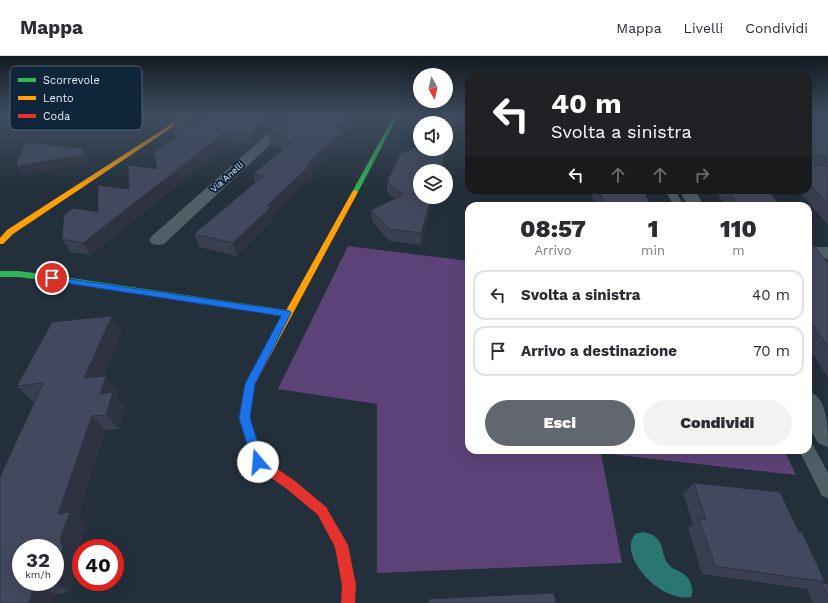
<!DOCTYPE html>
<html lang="it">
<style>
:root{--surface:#fff;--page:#f2f2f3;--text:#2b2b33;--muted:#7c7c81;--line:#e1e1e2;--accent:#61666f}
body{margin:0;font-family:"Work Sans",sans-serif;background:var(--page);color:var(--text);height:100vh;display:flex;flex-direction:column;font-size:15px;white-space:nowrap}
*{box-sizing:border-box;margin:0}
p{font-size:13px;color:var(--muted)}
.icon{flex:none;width:22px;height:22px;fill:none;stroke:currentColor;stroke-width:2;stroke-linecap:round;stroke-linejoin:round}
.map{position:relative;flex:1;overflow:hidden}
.side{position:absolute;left:465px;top:146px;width:347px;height:252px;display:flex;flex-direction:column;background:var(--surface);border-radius:12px;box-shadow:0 4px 16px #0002}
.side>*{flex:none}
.top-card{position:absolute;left:465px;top:16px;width:347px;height:122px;border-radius:12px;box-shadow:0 4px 16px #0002;background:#202124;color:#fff;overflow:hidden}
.needle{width:26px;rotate:172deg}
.fabs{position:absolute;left:413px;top:12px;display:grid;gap:8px}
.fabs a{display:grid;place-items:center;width:40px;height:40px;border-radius:50%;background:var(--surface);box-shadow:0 4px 16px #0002;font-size:20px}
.speed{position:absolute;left:12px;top:483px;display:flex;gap:8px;font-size:20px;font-weight:700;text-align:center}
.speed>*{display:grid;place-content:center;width:52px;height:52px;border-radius:50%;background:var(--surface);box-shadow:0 4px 16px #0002;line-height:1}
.speed small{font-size:10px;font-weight:400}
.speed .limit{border:6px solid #d22;background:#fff;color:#111}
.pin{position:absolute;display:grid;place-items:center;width:34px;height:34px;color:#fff;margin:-17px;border:2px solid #fff;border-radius:50%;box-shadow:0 1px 4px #0007}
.me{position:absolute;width:44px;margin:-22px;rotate:342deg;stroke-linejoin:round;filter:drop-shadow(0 0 3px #0008)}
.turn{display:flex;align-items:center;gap:14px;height:84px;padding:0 20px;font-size:18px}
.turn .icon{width:52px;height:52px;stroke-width:2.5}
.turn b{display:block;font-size:28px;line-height:34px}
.lanes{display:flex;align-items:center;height:38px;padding:0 20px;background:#0003;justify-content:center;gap:20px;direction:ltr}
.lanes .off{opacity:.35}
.eta{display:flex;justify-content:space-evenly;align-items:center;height:68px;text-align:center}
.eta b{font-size:24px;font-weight:800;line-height:28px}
.action{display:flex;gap:8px;margin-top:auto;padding:8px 20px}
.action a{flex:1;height:46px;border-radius:24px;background:var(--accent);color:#fff;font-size:16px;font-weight:800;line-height:46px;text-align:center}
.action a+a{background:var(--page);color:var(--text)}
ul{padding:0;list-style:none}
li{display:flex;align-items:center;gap:12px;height:50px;margin:0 8px 6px;padding:0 12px;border:2px solid var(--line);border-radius:12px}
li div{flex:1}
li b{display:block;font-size:15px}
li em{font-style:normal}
header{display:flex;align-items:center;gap:24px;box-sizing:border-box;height:56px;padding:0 20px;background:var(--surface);border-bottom:1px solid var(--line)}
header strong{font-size:19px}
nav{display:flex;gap:22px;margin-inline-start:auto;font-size:14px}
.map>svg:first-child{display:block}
.green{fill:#5d4277}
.water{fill:#2b7573}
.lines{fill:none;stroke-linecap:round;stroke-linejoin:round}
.lane{fill:#4f5f66;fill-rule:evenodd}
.street{fill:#4f5f66;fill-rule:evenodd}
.fast{fill:#30b455;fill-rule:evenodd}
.slow{fill:#ff9f0a;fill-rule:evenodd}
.jam{fill:#e5322d;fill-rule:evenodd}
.wall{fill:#393e50}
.shaded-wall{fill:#2e3241}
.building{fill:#42485d;stroke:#2e3241}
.route{fill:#1a73e8;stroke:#114b97}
.labels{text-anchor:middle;stroke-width:4;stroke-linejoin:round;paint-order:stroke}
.far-street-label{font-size:9px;fill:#e6f1fc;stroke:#0f2539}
.key{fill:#0f2539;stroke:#506274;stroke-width:1}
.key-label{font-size:11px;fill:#e6f1fc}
</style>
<header>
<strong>Mappa</strong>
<nav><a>Mappa</a><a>Livelli</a><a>Condividi</a></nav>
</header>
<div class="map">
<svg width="828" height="547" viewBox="0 0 828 547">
<rect width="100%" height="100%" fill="#232f3a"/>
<path class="green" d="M 348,190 L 469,205 L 469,394 L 784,394 L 796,419 L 601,397 L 622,507 L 377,517 L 377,348 L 278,333 Z"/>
<path class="water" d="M 643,476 C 668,481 658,496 669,509 C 672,513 678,514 682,517 C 690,521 695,534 691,541 C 662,547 617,501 635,478 Z"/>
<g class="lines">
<path class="lane" d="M 665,134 L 675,134 L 684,150 L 674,150 Z
M 808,387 L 813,389 L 828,417 L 828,442 L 822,440 L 799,394 L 808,394 Z"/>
<path class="street" d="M 290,58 L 303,58 L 164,188 L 158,189 L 152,188 L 149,184 L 152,180 Z
M 812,58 L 828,59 L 828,69 L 824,68 Z
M 679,134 L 695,134 L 704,150 L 688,150 Z
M 808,191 L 828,191 L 828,203 L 808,201 Z
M 808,334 C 828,343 828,370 828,391 L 818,387 L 808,369 Z"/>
<path class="fast" d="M 395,58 L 399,58 L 358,136 L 353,137 L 352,136 Z
M 0,215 L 18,215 L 51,219 L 287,254 L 291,257 L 287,260 L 51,225 L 18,221 L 0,221 Z"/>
<path class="slow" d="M 187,58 L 192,58 L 13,178 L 3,188 L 0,188 L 0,182 L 7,174 Z
M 355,134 L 358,136 L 269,302 L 263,302 L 261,299 L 263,296 L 352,136 Z"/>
<path class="jam" d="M 266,295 L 269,296 L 271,299 L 255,328 L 249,362 L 263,403 L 295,425 L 326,451 L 348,489 L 356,529 L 355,547 L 341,547 L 342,529 L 335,491 L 318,459 L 287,433 L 254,410 L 252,406 L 239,362 L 245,328 L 263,296 Z"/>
</g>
<path class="wall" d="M 288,58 L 254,88 L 231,86 L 91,199 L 70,196 L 62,183 L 157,113 L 177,81 L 199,65 Z
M 293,58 L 364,58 L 365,60 L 344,77 L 345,84 L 312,116 L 313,120 L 273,159 L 274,162 L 237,200 L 199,191 L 194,178 L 255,126 L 253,118 L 283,93 L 283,91 L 271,90 L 269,79 Z
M 418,58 L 460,58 L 443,115 L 420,115 L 420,141 L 435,141 L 421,189 L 389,185 L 372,165 L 371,154 L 395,143 L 387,136 L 387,125 L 401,97 L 420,90 L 420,93 L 446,93 L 446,67 L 420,67 L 420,84 L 413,79 L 412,70 Z
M 808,59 L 828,60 L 828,169 L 797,134 L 808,134 Z
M 591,134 L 643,134 L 651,150 L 600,150 L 599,147 L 594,146 Z
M 715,134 L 767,134 L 781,150 L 725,150 Z
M 808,183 L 828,207 L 828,322 L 808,291 Z
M 112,260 L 122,275 L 104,320 L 118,335 L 116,341 L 125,351 L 119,373 L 105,374 L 78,461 L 87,468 L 78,494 L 81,502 L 70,536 L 0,547 L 35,345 L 32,345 L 17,330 Z
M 694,427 L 799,476 L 825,526 L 822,527 L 828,528 L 828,547 L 813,547 L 807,533 L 702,518 L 688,472 L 693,468 L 683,437 Z"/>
<path class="shaded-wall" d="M 274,58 L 288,58 L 254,88 L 251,77 Z
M 354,58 L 364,58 L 365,60 L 344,77 L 345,84 L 312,116 L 313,120 L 273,159 L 274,162 L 237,200 L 233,187 L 307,108 L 336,72 Z
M 458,58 L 460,58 L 443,115 L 440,115 Z
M 227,75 L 231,86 L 91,199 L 83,187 Z
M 83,92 L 87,100 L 87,107 L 22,118 L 16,110 Z
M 432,141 L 435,141 L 421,189 L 421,177 Z
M 112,260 L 122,275 L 97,337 L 84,322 Z
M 106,320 L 118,335 L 116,341 L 125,351 L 119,373 L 106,359 L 100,338 Z
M 92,360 L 105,374 L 78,461 L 87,468 L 78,494 L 81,502 L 70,536 L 51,526 L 55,526 L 55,514 L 60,483 L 58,458 Z
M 34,529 L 55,538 L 52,547 L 29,547 Z"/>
<path class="building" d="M 210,58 L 274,58 L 251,77 L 227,75 L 83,187 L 62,183 L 64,159 L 73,152 L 98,156 L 98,129 L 129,133 L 128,109 L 157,113 L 154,96 L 177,81 L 172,63 L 199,65 Z
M 293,58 L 354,58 L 336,72 L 344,74 L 307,108 L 311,108 L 267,150 L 271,151 L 233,187 L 194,178 L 263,120 L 253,118 L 293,85 L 281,84 L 285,80 L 269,79 Z
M 418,58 L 458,58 L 440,115 L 420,115 L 420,141 L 432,141 L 421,177 L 389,173 L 371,154 L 403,139 L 387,125 L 401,97 L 420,90 L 420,93 L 446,93 L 446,67 L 420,67 L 420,74 L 412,70 Z
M 808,59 L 828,60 L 828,100 L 814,99 L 814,109 L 828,110 L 828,148 L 808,127 Z
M 25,87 L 83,92 L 83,99 L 16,110 Z
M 595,134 L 643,134 L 651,150 L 605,150 L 601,139 L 597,138 Z
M 728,134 L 767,134 L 781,150 L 738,150 Z
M 808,183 L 828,207 L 828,291 L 808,262 Z
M 112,260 L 84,322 L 106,320 L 100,338 L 113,336 L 106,359 L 92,360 L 58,458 L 70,456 L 60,483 L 63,491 L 55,514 L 55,492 L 21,492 L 21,526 L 51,526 L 34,529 L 29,547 L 0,547 L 0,421 L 43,327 L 17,330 L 52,266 Z
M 694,427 L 780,436 L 799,476 L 802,476 L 825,526 L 715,510 L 699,463 L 706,464 Z
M 822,527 L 828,528 L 828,541 Z
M 554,537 L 556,547 L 429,547 L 428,543 Z"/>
<linearGradient id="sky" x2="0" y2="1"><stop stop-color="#131a20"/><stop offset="0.43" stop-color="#3f4d60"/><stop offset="1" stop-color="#3f4d60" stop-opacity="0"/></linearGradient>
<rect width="828" height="135" fill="url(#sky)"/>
<path class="route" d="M 49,220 L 290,255 L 291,257 L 255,328 L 250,362 L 264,406 L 262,410 L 258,411 L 254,410 L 239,362 L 245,328 L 281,260 L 52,225 L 47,222 Z"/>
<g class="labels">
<g class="far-street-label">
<text transform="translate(227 121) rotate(-42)" y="3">Via Anelli</text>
</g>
</g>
<rect x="10" y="10" width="132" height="64" rx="6" class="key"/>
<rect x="18" y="22" width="18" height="4" fill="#30b455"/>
<rect x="18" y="40" width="18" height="4" fill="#ff9f0a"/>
<rect x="18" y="58" width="18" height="4" fill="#e5322d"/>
<g class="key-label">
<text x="43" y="28">Scorrevole</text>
<text x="43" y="46">Lento</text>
<text x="43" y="64">Coda</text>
</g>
</svg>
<div class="fabs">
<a><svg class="needle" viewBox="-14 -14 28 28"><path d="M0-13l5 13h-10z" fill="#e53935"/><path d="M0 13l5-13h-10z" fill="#7c7c81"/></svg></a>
<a><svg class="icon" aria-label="sound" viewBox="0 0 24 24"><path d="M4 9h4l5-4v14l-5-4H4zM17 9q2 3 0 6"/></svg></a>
<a><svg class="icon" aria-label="layers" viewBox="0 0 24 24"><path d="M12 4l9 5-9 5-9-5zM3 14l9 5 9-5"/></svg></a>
</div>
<div class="speed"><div>32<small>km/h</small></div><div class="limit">40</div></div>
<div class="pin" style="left:52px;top:222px;background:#d93025"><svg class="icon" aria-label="arrive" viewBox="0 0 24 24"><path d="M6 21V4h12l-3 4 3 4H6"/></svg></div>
<svg class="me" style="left:258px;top:406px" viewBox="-20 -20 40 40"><circle r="19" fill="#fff"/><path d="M0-13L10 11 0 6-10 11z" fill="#1a73e8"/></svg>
<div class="top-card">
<div class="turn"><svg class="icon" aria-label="left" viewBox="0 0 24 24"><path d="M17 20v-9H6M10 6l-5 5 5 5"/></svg><div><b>40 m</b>Svolta a sinistra</div></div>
<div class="lanes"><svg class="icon" aria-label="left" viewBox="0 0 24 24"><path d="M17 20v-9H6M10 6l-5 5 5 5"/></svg><svg class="icon off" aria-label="ahead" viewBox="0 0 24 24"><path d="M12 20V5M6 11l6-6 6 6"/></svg><svg class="icon off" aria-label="ahead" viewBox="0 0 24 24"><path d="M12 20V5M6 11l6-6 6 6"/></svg><svg class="icon off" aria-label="right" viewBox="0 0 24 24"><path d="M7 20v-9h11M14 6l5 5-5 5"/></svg></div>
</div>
<section class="side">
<div class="eta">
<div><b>08:57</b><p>Arrivo</p></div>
<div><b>1</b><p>min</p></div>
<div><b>110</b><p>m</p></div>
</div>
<ul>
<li><svg class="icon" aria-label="left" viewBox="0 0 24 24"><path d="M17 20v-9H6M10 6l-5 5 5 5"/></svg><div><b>Svolta a sinistra</b></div><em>40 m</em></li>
<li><svg class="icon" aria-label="arrive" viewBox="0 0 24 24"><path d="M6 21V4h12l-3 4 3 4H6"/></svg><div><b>Arrivo a destinazione</b></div><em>70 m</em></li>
</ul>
<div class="action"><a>Esci</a><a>Condividi</a></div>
</section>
</div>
